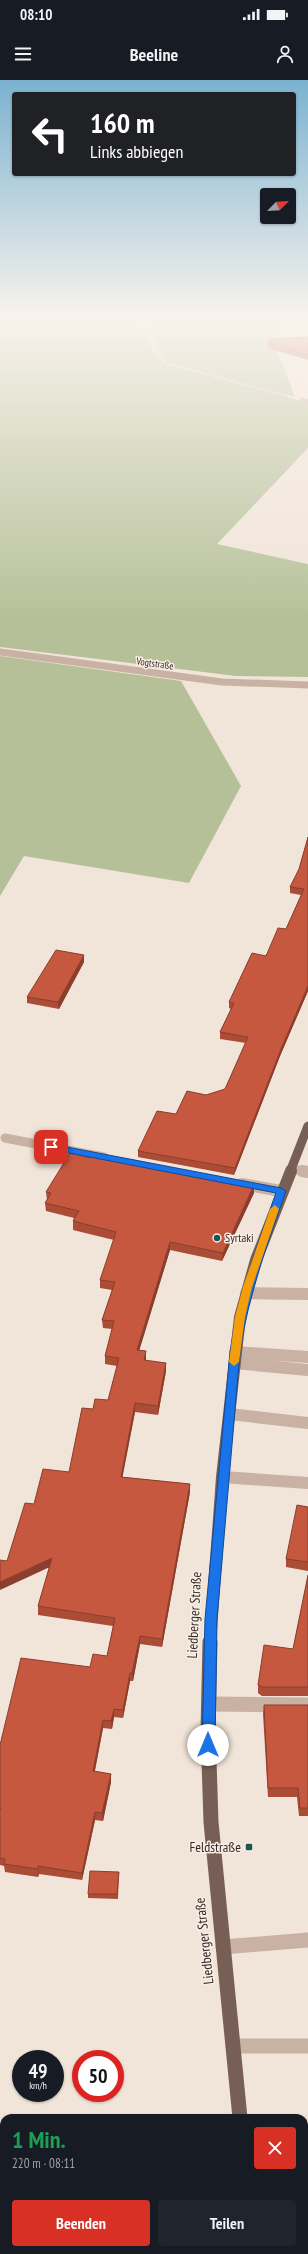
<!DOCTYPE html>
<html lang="de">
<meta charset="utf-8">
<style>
:root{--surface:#171b24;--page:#20242c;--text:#f1f3f6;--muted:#9ea1a6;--accent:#d93025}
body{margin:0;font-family:"PT Sans Narrow",sans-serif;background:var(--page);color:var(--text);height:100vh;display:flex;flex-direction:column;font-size:15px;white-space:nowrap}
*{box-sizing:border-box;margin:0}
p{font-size:13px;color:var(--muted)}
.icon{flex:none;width:22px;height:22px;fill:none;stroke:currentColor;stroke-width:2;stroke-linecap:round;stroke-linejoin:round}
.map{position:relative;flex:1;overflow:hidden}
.panel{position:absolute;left:0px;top:2034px;width:308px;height:140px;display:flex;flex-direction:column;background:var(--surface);border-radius:12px 12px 0 0;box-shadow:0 1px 3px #0004}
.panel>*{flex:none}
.top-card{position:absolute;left:12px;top:12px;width:284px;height:84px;border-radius:4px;box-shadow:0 1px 3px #0004;background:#202124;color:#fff;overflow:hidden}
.needle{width:26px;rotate:66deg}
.buttons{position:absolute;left:260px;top:108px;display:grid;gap:8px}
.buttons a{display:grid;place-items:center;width:36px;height:36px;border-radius:4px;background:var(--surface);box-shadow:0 1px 3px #0004;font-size:20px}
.speed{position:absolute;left:12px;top:1970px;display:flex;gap:8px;font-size:20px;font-weight:700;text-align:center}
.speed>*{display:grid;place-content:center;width:52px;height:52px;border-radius:50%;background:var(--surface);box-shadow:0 1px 3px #0004;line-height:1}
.speed small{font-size:10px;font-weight:400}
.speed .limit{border:6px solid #d22;background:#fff;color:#111}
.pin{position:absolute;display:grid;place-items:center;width:34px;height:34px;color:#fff;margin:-17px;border-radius:8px;box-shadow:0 2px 6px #0006}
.me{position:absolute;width:44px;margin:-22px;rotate:0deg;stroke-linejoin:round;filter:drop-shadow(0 0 3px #0008)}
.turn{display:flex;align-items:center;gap:14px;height:84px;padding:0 12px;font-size:18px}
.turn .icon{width:52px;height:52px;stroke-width:2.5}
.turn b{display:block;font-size:28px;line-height:34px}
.round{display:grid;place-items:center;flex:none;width:42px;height:42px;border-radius:4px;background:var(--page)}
.summary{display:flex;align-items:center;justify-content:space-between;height:68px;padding:0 12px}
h1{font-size:24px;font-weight:700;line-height:30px;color:#1e9e55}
.primary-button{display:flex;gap:8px;margin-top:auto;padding:8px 12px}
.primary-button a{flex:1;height:46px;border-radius:4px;background:var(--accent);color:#fff;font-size:16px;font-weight:700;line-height:46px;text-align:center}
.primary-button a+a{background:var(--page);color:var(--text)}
.status{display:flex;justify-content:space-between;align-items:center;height:28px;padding:0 20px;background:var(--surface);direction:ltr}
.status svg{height:11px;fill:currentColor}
header{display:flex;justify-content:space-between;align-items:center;height:52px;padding:0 12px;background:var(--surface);font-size:18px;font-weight:700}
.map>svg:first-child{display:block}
.green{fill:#b5c098}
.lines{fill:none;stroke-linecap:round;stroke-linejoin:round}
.path{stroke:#b59c8e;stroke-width:1.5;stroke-dasharray:1 1;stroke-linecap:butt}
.minor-far4{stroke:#c9b2a4;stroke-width:5}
.minor-far3{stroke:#c9b2a4;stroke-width:7}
.minor-far2{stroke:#c9b2a4;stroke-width:9}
.minor-far1{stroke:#c9b2a4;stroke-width:12}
.minor{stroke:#c9b2a4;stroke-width:15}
.major-far2{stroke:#775f56;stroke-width:9}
.major-far1{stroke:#775f56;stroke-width:12}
.major{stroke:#775f56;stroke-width:15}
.wall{fill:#ab4c37}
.shaded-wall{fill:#8b3e2d}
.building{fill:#c75840;stroke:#8b3e2d}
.route{fill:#1a73e8;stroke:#114b97}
.slow{fill:#f59e0b}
.poi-dot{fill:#1b5656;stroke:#f9eee4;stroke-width:1.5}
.labels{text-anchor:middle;stroke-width:3;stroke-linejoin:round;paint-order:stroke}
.far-street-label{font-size:10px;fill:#342926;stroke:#f9eee4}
.poi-label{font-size:12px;fill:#342926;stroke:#f9eee4;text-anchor:start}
.near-street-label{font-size:14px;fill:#342926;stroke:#f9eee4}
.near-poi-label{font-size:14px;fill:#342926;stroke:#f9eee4;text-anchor:end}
</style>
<div class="status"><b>08:10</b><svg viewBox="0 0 49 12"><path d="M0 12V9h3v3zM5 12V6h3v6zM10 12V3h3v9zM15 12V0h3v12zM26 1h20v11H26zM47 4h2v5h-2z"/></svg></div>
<header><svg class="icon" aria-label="menu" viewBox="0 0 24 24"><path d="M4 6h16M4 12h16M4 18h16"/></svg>Beeline<svg class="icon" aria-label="person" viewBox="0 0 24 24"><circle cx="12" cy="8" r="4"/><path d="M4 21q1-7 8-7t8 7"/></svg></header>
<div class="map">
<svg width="308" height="2174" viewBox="0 0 308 2174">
<rect width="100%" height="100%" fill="#f1e4d8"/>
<path class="green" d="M 0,235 L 137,235 L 154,272 L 164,283 L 308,323 L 308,368 L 217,464 L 308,484 L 308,597 L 236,596 L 0,567 Z
M 143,235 L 279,235 L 286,251 L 270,252 L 295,317 L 168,282 L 160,274 Z
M 0,576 L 181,601 L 241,706 L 189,803 L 24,776 L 0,816 Z"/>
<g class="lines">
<path class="path" d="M 141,235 L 159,275 L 167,282 L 287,316"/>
<path class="minor-far4" d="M 302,320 L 308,322"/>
<path class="minor-far3" d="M 0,572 L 222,602 L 308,605"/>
<path class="minor-far2" d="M 5,1058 L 104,1077
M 290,1089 L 308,1092"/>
<path class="minor-far1" d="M 302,1091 L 308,1092
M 242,1104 L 281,1111
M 246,1213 L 308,1214
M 235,1272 L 308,1277
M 234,1283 L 308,1290
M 229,1334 L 308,1343
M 222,1397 L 308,1403"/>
<path class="minor" d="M 209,1624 L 308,1625
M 223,1867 L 308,1860
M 233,1966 L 308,1966"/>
<path class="major-far2" d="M 290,1092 L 308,1046"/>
<path class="major-far1" d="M 210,1563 L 222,1397 L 240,1237 L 256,1180 L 291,1091"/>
<path class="major" d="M 210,1562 L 208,1650 L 211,1742 L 240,2038
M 250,2170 L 251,2174"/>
</g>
<path class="wall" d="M 308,257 L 308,280 L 268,268 L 268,263 Z
M 308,757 L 308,911 L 280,976 L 234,1095 L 138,1077 L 138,1071 L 176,1034 L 206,1015 L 225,1009 L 246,963 L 220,959 L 220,952 L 231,929 L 229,928 L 229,922 L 286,849 L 301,815 L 290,813 L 290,807 L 299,789 Z
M 84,882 L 59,929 L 27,923 L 27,917 Z
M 91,1078 L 254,1113 L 222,1181 L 170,1170 L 139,1270 L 146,1271 L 146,1281 L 166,1283 L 166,1291 L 158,1335 L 135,1332 L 122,1397 L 190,1404 L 190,1412 L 162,1567 L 140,1564 L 133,1601 L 130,1601 L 123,1638 L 114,1637 L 112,1649 L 103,1648 L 95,1691 L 111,1694 L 111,1702 L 103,1741 L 95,1740 L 82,1800 L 39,1794 L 38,1797 L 5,1792 L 4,1786 L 0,1785 L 0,1665 L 90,1587 L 107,1576 L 113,1546 L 38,1535 L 38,1526 L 49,1488 L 7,1481 L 34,1424 L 69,1392 L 93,1329 L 108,1320 L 117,1286 L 105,1284 L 105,1276 L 112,1249 L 103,1248 L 102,1240 L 112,1210 L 100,1208 L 100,1200 L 114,1160 L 73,1150 L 73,1141 L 74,1138 L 46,1131 L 45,1123 L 47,1120 L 46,1112 Z
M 308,1427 L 308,1491 L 286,1487 L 286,1479 Z
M 308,1495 L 308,1616 L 262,1616 L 258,1613 L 258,1605 L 293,1569 Z
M 264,1625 L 308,1625 L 308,1736 L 299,1736 L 297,1717 L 268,1717 L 263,1634 Z
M 119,1792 L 118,1819 L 88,1818 L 88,1814 Z"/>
<path class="shaded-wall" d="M 84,875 L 84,882 L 59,929 L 58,922 Z
M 308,906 L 308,911 L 280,976 L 234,1095 L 235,1088 L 281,969 Z
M 254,1105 L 254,1113 L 222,1181 L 223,1173 Z
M 170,1162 L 170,1170 L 137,1278 L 137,1270 Z
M 146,1271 L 146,1279 L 144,1289 L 144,1280 Z
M 166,1283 L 166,1291 L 158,1335 L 158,1326 Z
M 135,1323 L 135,1332 L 121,1405 L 121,1397 Z
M 190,1404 L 190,1412 L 162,1567 L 162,1559 Z
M 52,1478 L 52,1486 L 0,1510 L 0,1502 Z
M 140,1556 L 140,1564 L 133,1601 L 132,1593 Z
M 130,1593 L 130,1601 L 123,1638 L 123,1630 Z
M 114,1629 L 114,1637 L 112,1649 L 111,1641 Z
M 103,1640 L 103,1648 L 93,1699 L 93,1691 Z
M 111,1694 L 111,1702 L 103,1741 L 102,1733 Z
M 95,1732 L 95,1740 L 82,1800 L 82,1793 Z
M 38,1786 L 39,1794 L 38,1797 Z"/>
<path class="building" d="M 308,257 L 308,275 L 268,263 L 269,259 Z
M 308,757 L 308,906 L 281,969 L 235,1088 L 138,1071 L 157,1031 L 176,1034 L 187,1011 L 206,1015 L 225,1009 L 248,957 L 220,952 L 234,923 L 229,922 L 252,873 L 266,876 L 278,848 L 286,849 L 304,809 L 290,807 L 299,789 Z
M 56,870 L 84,875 L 58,922 L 27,917 Z
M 70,1073 L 91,1078 L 93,1074 L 133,1080 L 254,1105 L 223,1173 L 170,1162 L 137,1270 L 146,1271 L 144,1280 L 166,1283 L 158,1326 L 135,1323 L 121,1397 L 190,1404 L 162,1559 L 140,1556 L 132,1593 L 130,1593 L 123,1630 L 114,1629 L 111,1641 L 103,1640 L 93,1691 L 111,1694 L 102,1733 L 95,1732 L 82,1793 L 38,1786 L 38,1789 L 4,1784 L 5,1779 L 0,1778 L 0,1730 L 1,1728 L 0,1728 L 0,1665 L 21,1578 L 90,1587 L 93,1574 L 107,1576 L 115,1538 L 38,1526 L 52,1478 L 0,1502 L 0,1480 L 7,1481 L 25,1423 L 34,1424 L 43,1389 L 69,1392 L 82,1328 L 93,1329 L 95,1319 L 108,1320 L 119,1278 L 105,1276 L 114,1241 L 102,1240 L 115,1202 L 100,1200 L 116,1152 L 73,1141 L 79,1131 L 45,1123 L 51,1113 L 46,1112 Z
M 297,1425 L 308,1427 L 308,1482 L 286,1479 Z
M 308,1495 L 308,1607 L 263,1607 L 258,1605 L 264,1565 L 293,1569 Z
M 264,1625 L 308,1625 L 308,1728 L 300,1728 L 298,1708 L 268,1708 Z
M 90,1791 L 119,1792 L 117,1814 L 88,1814 Z
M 20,2170 L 177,2170 L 177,2174 L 20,2174 Z"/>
<linearGradient id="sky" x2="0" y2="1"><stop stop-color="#7bb2d0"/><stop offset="0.44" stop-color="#f9f3ed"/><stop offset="1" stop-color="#f9f3ed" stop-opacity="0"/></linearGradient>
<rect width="308" height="539" fill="url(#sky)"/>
<path class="route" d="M 51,1064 L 281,1108 L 286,1111 C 267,1165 248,1216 240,1272 L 217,1539 L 215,1665 L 213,1669 L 208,1670 L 204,1669 L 202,1665 L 205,1539 L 230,1272 C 238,1216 257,1166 276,1113 L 48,1069 L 48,1065 Z"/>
<path class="slow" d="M 275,1125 L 279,1129 L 252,1207 L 245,1237 L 239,1282 L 234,1286 L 229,1282 L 235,1237 L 243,1207 L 270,1129 Z"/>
<g class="poi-dot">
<circle cx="217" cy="1158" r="4"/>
<rect x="245" y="1763" width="8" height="8" rx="2"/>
</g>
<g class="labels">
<g class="far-street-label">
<text transform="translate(155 583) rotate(8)" y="4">Vogtstraße</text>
</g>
<g class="poi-label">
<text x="225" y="1162">Syrtaki</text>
</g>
<g class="near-street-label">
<text transform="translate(194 1535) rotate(-87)" y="5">Liedberger Straße</text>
<text transform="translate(204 1861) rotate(-96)" y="5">Liedberger Straße</text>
</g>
<g class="near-poi-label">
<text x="241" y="1772">Feldstraße</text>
</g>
</g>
</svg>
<div class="buttons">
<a><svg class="needle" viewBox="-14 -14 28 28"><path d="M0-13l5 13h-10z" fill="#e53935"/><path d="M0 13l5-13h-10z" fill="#9ea1a6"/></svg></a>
</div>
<div class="speed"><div>49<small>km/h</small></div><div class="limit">50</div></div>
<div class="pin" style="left:51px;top:1067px;background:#d93025"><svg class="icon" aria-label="arrive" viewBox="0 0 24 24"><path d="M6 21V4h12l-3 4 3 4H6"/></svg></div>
<svg class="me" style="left:208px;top:1665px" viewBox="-20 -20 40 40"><circle r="19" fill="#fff"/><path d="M0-13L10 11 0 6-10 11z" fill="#1a73e8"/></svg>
<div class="top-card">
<div class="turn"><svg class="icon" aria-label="left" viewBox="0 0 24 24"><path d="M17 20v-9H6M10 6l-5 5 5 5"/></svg><div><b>160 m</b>Links abbiegen</div></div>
</div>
<section class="panel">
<div class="summary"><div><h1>1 Min.</h1><p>220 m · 08:11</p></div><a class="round" style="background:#d93025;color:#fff"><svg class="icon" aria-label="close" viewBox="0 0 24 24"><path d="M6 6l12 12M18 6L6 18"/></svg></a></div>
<div class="primary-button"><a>Beenden</a><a>Teilen</a></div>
</section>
</div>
